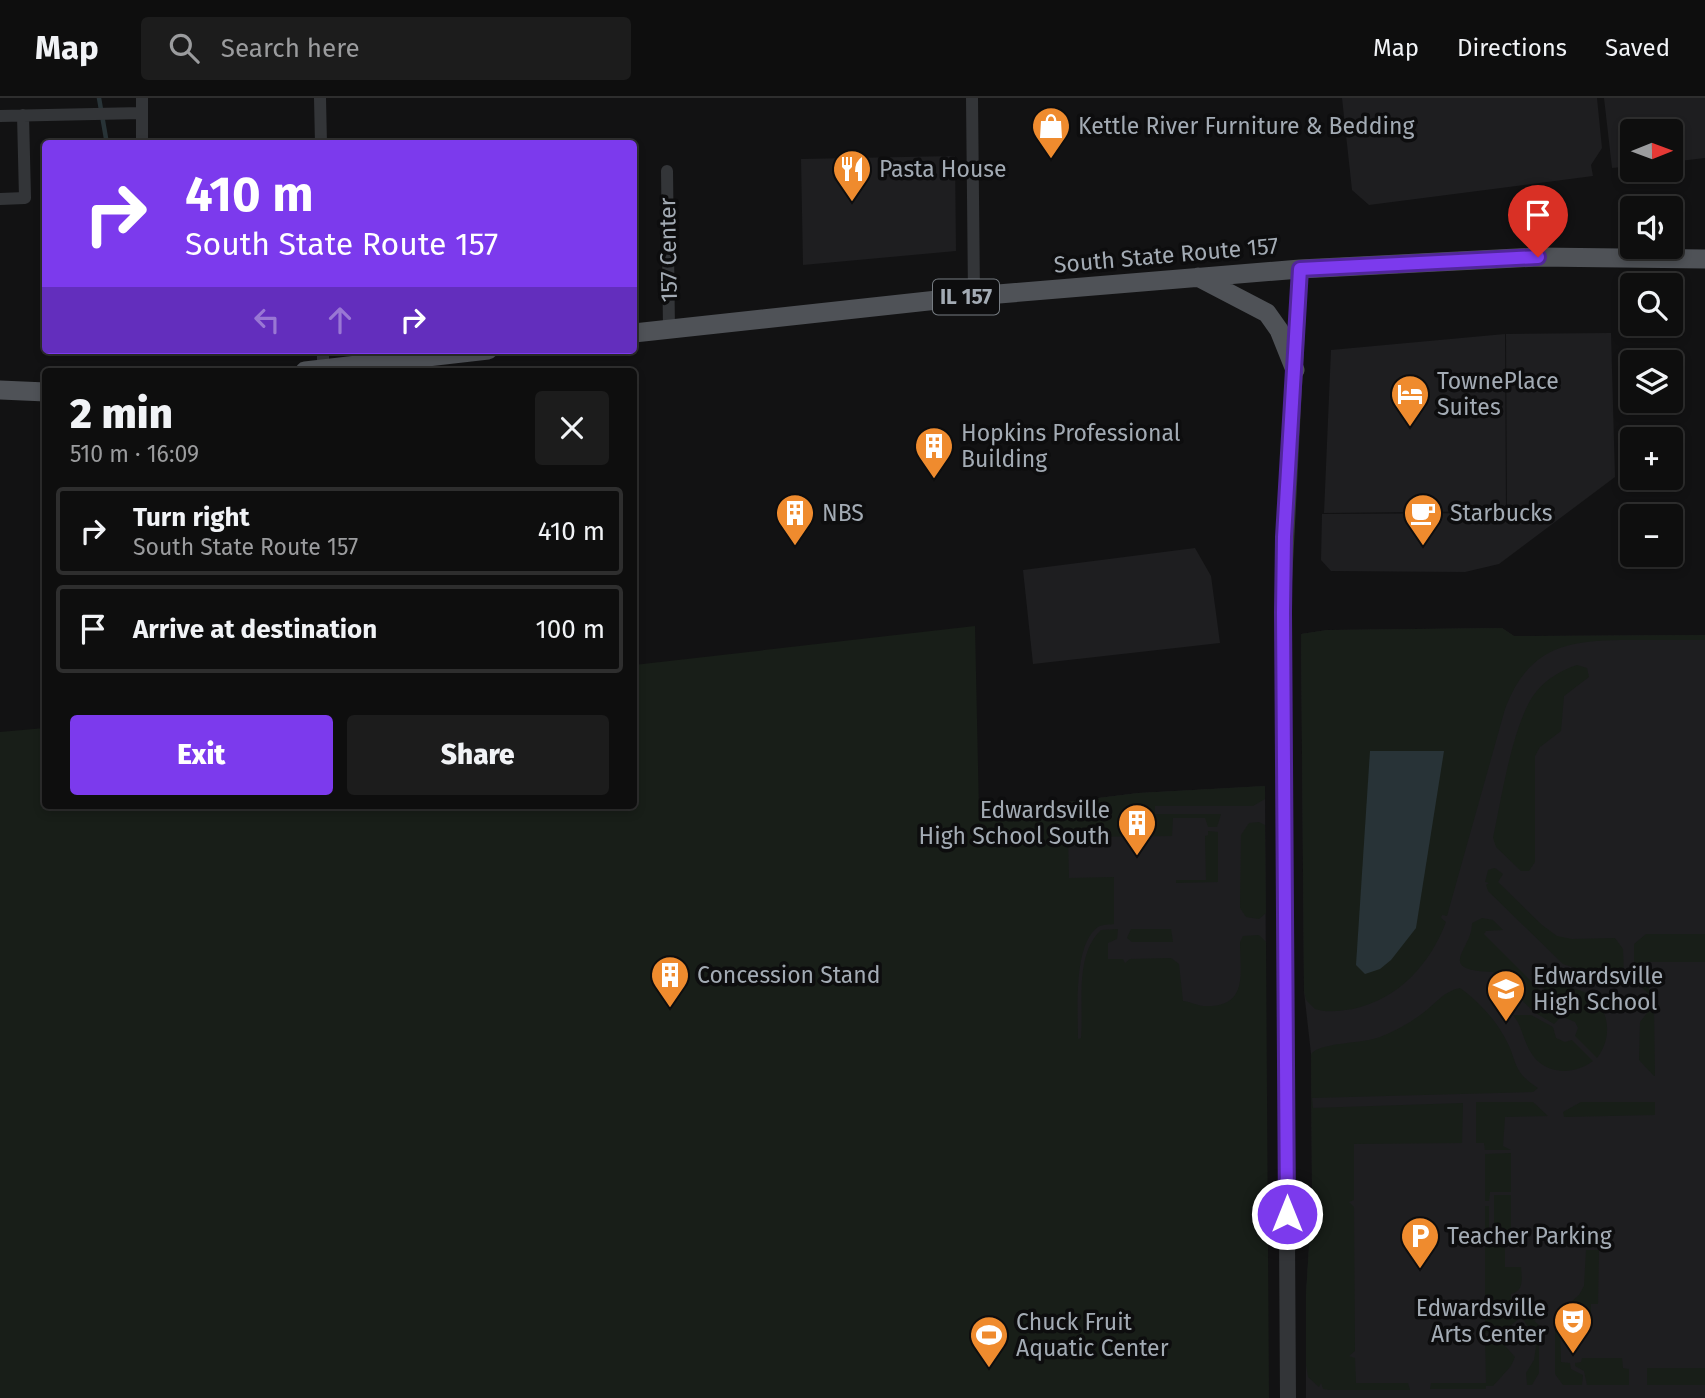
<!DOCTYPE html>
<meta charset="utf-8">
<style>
:root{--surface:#0e0e0e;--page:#1c1c1c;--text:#f1f3f6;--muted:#9b9c9e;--line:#2e2e2e;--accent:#7c3aed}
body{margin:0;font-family:"Fira Sans",sans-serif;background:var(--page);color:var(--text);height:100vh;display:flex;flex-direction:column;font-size:26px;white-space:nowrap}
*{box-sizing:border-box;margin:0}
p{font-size:23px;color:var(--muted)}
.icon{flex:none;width:38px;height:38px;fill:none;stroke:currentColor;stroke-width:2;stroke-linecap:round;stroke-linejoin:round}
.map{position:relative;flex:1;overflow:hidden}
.sheet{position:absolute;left:42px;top:270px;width:595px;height:441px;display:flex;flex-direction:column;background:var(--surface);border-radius:7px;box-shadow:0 4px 10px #0003,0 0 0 2px var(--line)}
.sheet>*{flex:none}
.top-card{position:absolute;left:42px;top:42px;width:595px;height:214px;border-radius:7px;box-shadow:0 4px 10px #0003,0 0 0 2px var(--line);background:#7c3aed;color:#fff;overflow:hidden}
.needle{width:46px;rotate:89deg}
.controls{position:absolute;left:1620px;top:21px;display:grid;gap:14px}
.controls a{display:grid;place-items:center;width:63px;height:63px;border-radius:7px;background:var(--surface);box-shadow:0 4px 10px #0003,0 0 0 2px var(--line);font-size:35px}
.pin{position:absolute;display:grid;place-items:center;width:60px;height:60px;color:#fff;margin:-72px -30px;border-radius:50% 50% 50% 0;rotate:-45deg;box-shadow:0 0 7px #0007}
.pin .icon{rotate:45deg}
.me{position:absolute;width:77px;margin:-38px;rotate:0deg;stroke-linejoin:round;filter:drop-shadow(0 0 5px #0008)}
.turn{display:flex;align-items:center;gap:24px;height:147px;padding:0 28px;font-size:32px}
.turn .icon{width:91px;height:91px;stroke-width:2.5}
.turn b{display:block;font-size:49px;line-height:60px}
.lanes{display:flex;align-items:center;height:66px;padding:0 28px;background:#0003;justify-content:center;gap:35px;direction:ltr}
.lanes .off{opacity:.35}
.round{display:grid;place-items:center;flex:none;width:74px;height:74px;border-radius:7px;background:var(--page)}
.headline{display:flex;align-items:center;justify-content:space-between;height:119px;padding:0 28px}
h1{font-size:42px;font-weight:800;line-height:52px}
.button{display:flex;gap:14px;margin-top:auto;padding:14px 28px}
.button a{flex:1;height:80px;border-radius:7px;background:var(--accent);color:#fff;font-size:28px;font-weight:800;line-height:80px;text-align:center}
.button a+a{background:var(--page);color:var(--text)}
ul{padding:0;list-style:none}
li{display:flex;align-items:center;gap:21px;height:88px;margin:0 14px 10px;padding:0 14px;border:4px solid var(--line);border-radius:7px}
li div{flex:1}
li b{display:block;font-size:26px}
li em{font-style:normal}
header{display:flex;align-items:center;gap:42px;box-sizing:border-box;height:98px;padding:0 35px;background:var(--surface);border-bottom:2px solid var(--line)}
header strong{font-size:33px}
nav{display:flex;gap:38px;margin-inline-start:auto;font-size:24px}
.search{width:490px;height:63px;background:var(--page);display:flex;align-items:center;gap:18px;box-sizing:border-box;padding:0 24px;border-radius:7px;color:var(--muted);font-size:26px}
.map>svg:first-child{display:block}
.built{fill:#1e1e20}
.green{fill:#181e18}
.water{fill:#283337}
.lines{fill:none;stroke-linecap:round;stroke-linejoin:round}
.stream{stroke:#283337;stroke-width:4.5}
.minor{stroke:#333538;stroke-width:12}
.tertiary{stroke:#333538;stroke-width:16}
.primary{stroke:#4f5257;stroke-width:19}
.route-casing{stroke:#51269a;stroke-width:18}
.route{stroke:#7c3aed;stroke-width:12}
.labels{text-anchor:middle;stroke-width:7;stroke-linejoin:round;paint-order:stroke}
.shield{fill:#0d0d0e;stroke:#767c82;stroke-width:2}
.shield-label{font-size:21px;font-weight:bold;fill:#a3abb4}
.poi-label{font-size:23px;fill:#a3abb4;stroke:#0d0d0e;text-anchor:start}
.street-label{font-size:23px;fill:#a3abb4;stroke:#0d0d0e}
</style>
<header>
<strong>Map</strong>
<div class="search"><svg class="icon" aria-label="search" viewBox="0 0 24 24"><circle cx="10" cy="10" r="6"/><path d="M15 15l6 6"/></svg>Search here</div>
<nav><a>Map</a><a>Directions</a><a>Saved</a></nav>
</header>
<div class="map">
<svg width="1705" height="1300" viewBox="0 0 1705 1300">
<rect width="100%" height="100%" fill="#121213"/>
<path class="built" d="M 1342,0 L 1597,0 L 1602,50 L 1591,67 L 1593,78 L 1369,107 L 1352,92 Z
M 1604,0 L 1705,0 L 1705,60 L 1671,64 L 1671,33 L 1633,33 L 1633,68 L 1612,70 Z
M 955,58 L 956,153 L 803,167 L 801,61 Z
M 1611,235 L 1615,379 L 1499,466 L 1465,474 L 1331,473 L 1321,462 L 1322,416 L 1507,415 L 1506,236 Z
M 1505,236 L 1506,413 L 1324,415 L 1331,252 Z
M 1195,450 L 1211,478 L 1220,545 L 1033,566 L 1023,472 Z
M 1502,530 L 1514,538 L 1705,537 L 1705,1300 L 1306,1300 L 1306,1196 L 1312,1100 L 1311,956 L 1304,893 L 1301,536 L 1327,532 Z
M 1265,688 L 1266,888 L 1260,895 L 1133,940 L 978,943 L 978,715 L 1138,695 Z"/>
<path class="green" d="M 975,528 L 979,715 L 1138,695 L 1265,688 L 1265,701 L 1253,708 L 1155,708 L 1155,716 L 1221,716 L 1217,729 L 1208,729 L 1205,720 L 1173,720 L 1172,738 L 1068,739 L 1069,780 L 1114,779 L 1114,826 C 1109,827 1103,826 1098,829 C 1073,846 1078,913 1078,941 L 1081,940 C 1084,906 1074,858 1101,832 L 1118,831 L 1117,841 L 1108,845 L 1108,861 L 1123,861 L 1125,865 L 1130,861 L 1171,860 L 1179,866 L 1183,903 C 1188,903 1196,907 1203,908 C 1249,910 1240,876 1240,844 L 1243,838 L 1259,837 L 1266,844 L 1269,1300 L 0,1300 L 0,634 L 45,630 L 46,707 L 634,707 L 634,567 Z
M 1502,530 L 1514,538 L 1705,537 L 1705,542 C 1680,542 1655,542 1629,542 C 1568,542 1529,548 1505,611 L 1447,818 L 1442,817 L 1441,820 L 1446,824 C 1430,866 1399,901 1353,911 C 1340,913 1327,915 1315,911 L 1306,902 L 1304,893 L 1301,536 L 1327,532 Z
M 1577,567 L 1587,570 L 1589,579 L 1564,598 L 1561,633 L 1540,649 L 1535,658 L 1535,764 L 1529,773 L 1521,773 L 1496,749 L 1493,740 C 1501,703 1513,622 1536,594 C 1546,581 1562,572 1577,567 Z
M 1259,724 L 1265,727 L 1266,815 L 1259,821 L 1246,819 L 1240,810 L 1241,737 L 1249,725 Z
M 1208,733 L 1218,734 L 1218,784 L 1176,785 L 1176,782 L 1206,782 L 1205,738 L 1208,737 Z
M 1495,770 L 1503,776 L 1498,784 L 1542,827 L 1557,838 L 1572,841 L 1615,840 L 1623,851 L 1624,877 L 1610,887 L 1594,877 L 1563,866 L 1488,793 L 1486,787 L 1489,785 L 1485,784 L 1488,772 Z
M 1482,820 L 1493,822 L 1503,832 L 1486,833 L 1484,836 L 1550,902 L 1559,921 L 1554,926 L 1534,914 L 1493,874 C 1433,872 1473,851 1472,825 Z
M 1131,831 L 1171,831 L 1173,844 L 1132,844 L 1127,840 Z
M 1646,836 L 1705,836 L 1705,864 L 1647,864 L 1644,866 L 1645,887 L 1649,889 L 1649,896 L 1634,882 L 1634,846 Z
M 1530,877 C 1552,877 1549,882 1566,888 C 1574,891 1581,892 1588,896 C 1610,910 1613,940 1597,960 L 1575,938 L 1578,930 L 1575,924 L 1563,919 L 1553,900 Z
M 1460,890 C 1477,902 1495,921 1505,940 C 1518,963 1511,973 1538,990 L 1533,994 L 1312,1000 L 1313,1010 L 1463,1005 L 1462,1045 L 1354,1046 L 1354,1102 L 1349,1104 L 1354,1109 L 1355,1253 L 1349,1258 L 1355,1260 L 1356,1285 L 1408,1285 L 1410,1292 L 1330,1292 L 1323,1291 L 1321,1285 L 1319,1289 L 1308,1279 L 1306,1267 L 1306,1196 L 1312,1100 L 1311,956 C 1321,944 1361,946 1380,939 C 1395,933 1410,925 1423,915 C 1435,906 1444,893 1460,890 Z
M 1654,906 L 1655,978 L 1654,978 L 1639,962 L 1640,924 Z
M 1513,917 L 1531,917 L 1553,929 L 1556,940 L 1565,944 L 1572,942 L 1593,963 C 1573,978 1543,977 1530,953 C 1523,941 1522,928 1513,917 Z
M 1476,1004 L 1533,1004 L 1548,1018 L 1505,1019 L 1503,1048 L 1511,1052 L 1485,1052 L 1484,1045 L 1476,1045 Z
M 1581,1004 L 1655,1004 L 1655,1017 L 1564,1019 L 1563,1014 Z
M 1511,1055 L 1511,1094 L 1490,1094 L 1489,1103 L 1485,1103 L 1485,1056 Z
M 1494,1097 L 1511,1097 L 1511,1132 L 1494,1132 Z
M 1485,1108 L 1489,1108 L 1489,1136 L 1505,1137 L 1505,1169 L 1521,1169 C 1522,1181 1524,1193 1511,1196 L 1511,1210 L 1527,1211 C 1514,1226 1507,1234 1485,1235 Z
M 1586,1152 L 1599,1152 L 1598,1206 L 1591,1206 L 1591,1217 L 1556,1217 L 1579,1197 L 1584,1188 Z
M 1531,1212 L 1539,1220 L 1534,1223 L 1539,1227 L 1539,1275 L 1532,1287 L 1527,1287 L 1526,1275 L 1534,1262 L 1536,1249 L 1531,1234 L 1523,1221 Z
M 1576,1221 L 1577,1224 L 1560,1224 L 1561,1264 L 1570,1265 L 1571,1271 L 1583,1277 L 1582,1287 L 1563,1287 L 1555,1276 L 1555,1222 Z
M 1485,1238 L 1496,1238 L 1515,1259 L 1511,1268 L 1493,1288 L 1486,1288 L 1486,1291 L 1430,1291 L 1431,1285 L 1486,1285 Z
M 1582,1260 L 1622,1260 L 1623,1270 L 1629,1271 L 1629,1287 L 1587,1287 L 1584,1273 L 1575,1268 L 1575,1265 L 1581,1264 Z
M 1647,1270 L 1705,1270 L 1705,1287 L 1647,1287 Z"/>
<path class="water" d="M 1370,653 L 1444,653 L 1416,830 L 1391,862 L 1380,871 L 1365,876 L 1356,867 Z"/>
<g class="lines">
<path class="stream" d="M 99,0 L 107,46"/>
<path class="minor" d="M 320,0 L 321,46
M 972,0 L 974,198
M 142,15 L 142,0
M 0,18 L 142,15 L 142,46
M 667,73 L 669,231
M 0,101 L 25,100 L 23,17
M 323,252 L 323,271"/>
<path class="tertiary" d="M 1288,1300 L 1283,504 L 1300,171"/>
<path class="primary" d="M 1198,179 L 1267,215 L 1279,232 L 1295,272
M 634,235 L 974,198 L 1300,171 L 1538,159 L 1705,161
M 305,273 L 488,252
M 0,292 L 46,294"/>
</g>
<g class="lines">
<defs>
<path id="route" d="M 1287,1116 L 1283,514 L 1284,439 L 1300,171 L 1538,159"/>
</defs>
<use href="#route" class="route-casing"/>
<use href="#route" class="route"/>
</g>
<defs>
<symbol id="shop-pin" viewBox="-11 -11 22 30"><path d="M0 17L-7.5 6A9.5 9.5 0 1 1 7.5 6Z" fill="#ef8b2e" stroke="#0d0d0e"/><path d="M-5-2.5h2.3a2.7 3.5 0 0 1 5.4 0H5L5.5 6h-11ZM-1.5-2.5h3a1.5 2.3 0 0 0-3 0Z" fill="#fff"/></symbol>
<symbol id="restaurant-pin" viewBox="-11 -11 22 30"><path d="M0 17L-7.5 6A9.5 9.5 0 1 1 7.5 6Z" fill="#ef8b2e" stroke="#0d0d0e"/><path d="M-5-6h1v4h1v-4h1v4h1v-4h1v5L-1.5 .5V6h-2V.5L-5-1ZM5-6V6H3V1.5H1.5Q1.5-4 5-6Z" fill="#fff"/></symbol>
<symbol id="hotel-pin" viewBox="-11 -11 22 30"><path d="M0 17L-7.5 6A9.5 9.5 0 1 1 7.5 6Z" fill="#ef8b2e" stroke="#0d0d0e"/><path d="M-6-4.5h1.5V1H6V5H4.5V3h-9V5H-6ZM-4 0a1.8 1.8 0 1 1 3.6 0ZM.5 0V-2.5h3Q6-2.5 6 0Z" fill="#fff"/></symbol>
<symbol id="building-pin" viewBox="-11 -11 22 30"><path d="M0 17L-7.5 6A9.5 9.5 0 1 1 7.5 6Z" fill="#ef8b2e" stroke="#0d0d0e"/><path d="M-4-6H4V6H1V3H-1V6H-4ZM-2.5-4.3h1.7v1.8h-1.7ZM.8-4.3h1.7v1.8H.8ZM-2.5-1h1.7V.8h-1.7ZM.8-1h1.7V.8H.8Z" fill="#fff"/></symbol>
<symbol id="cafe-pin" viewBox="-11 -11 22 30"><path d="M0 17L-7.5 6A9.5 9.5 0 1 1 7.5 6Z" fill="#ef8b2e" stroke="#0d0d0e"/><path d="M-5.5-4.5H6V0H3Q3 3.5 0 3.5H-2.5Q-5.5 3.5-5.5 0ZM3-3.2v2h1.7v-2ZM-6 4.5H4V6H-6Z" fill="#fff"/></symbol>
<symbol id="school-pin" viewBox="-11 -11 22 30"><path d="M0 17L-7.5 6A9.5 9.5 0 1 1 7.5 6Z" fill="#ef8b2e" stroke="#0d0d0e"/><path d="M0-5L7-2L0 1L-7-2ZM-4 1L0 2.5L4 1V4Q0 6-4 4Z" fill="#fff"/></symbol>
<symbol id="parking-pin" viewBox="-11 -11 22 30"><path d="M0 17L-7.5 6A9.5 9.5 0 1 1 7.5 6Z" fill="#ef8b2e" stroke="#0d0d0e"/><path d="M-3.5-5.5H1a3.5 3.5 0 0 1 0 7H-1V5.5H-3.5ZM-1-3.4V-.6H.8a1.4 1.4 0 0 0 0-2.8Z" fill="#fff"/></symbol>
<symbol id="theatre-pin" viewBox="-11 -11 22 30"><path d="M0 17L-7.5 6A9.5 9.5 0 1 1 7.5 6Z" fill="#ef8b2e" stroke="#0d0d0e"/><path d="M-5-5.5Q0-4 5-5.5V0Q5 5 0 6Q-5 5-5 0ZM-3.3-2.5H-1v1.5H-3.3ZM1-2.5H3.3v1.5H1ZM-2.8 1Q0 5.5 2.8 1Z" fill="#fff"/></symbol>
<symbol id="stadium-pin" viewBox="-11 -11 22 30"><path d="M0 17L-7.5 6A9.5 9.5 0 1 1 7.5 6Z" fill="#ef8b2e" stroke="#0d0d0e"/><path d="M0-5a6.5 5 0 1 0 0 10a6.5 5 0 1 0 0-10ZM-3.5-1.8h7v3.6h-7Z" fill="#fff"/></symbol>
</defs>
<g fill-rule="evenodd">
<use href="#shop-pin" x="1029" y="6" width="44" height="60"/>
<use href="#restaurant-pin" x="830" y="49" width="44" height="60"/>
<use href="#hotel-pin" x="1388" y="274" width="44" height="60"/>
<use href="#building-pin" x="912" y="326" width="44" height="60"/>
<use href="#building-pin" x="773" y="393" width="44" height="60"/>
<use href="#cafe-pin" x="1401" y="393" width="44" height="60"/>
<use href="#building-pin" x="1115" y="703" width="44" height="60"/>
<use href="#building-pin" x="648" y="855" width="44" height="60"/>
<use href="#school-pin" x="1484" y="869" width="44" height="60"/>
<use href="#parking-pin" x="1398" y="1116" width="44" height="60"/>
<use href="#theatre-pin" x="1551" y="1201" width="44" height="60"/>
<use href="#stadium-pin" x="967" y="1215" width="44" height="60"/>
</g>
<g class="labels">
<rect class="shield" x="933" y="181.5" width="66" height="35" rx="5"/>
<g class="shield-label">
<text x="966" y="206">IL 157</text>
</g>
<g class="poi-label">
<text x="1078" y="36">Kettle River Furniture &amp; Bedding</text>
<text x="879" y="79">Pasta House</text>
<text x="1437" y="291">TownePlace<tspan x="1437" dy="26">Suites</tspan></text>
<text x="961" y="343">Hopkins Professional<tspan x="961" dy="26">Building</tspan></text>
<text x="822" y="423">NBS</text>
<text x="1450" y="423">Starbucks</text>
<text x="1110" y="720" text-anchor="end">Edwardsville<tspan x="1110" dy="26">High School South</tspan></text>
<text x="697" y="885">Concession Stand</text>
<text x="1533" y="886">Edwardsville<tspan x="1533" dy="26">High School</tspan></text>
<text x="1447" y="1146">Teacher Parking</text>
<text x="1546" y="1218" text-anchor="end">Edwardsville<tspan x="1546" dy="26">Arts Center</tspan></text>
<text x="1016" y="1232">Chuck Fruit<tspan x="1016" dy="26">Aquatic Center</tspan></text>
</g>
<g class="street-label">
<text transform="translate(668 152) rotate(-91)" y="8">157 Center</text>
<text transform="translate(1166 157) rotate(-5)" y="8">South State Route 157</text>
</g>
</g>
</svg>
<div class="controls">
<a><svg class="needle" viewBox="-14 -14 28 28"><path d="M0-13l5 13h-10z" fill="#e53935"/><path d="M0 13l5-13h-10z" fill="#9b9c9e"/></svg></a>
<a><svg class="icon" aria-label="sound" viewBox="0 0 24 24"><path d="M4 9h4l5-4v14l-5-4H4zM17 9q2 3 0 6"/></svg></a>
<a><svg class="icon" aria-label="search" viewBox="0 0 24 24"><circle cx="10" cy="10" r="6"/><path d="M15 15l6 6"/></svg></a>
<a><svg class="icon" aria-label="layers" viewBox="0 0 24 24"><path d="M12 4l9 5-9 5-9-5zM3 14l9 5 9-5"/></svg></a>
<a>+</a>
<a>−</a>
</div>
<div class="pin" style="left:1538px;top:159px;background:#d93025"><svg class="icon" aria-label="arrive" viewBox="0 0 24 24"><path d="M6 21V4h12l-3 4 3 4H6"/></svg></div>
<svg class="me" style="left:1287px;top:1116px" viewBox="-20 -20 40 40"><circle r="17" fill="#7c3aed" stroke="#fff" stroke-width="3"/><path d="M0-11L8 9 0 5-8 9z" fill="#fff"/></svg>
<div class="top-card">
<div class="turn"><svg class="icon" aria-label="right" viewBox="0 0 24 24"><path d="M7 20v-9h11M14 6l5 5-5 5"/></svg><div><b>410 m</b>South State Route 157</div></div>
<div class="lanes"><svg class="icon off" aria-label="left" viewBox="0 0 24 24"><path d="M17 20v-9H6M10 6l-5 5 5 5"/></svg><svg class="icon off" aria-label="ahead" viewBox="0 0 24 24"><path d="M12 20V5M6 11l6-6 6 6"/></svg><svg class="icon" aria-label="right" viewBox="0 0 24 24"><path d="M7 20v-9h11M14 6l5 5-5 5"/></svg></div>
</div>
<section class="sheet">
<div class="headline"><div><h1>2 min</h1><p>510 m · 16:09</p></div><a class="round"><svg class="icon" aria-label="close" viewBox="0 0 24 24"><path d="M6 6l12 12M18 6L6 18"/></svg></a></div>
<ul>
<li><svg class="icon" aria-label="right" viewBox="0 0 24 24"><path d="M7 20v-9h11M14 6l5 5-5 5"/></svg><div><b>Turn right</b><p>South State Route 157</p></div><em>410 m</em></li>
<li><svg class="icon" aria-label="arrive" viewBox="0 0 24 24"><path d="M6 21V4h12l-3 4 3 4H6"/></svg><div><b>Arrive at destination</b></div><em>100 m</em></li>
</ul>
<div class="button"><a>Exit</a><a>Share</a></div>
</section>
</div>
